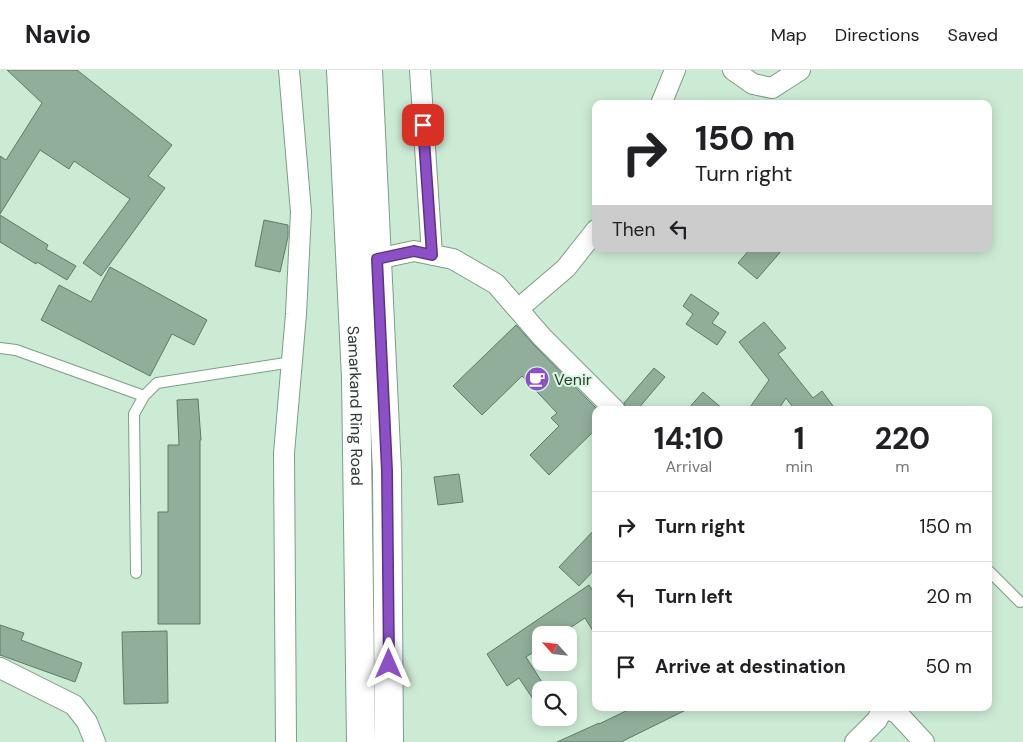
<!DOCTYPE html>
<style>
:root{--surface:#fff;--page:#f6f6f6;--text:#202124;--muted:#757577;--line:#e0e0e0}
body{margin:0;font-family:"DM Sans",sans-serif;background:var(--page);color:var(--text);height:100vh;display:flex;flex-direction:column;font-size:19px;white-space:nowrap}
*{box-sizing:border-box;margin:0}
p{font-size:16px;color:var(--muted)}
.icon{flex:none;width:28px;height:28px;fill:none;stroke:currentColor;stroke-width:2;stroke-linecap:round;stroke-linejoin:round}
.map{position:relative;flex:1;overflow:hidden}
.drawer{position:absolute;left:592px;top:336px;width:400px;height:305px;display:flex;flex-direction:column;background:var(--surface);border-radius:10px;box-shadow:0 2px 12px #0003}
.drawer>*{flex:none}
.hud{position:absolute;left:592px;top:30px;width:400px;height:152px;border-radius:10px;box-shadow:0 2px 12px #0003;background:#fff;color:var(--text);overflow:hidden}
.needle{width:32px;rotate:297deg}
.fabs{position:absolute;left:532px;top:556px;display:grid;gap:10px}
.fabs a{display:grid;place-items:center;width:45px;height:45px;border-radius:10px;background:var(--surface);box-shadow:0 2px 12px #0003;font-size:25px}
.pin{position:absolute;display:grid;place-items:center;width:42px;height:42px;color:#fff;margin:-21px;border-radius:10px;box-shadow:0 2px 8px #0006}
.me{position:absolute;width:55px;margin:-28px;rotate:0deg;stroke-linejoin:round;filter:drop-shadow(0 0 4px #0008)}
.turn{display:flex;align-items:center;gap:18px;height:105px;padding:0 20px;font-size:22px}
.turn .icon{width:65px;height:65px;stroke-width:2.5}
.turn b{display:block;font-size:35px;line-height:42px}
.then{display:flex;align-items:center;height:48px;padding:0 20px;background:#0003;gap:10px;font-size:19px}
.eta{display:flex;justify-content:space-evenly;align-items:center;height:85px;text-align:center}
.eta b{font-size:30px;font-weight:700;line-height:35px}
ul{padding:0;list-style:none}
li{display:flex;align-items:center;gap:15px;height:70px;padding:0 20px;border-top:1px solid var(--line)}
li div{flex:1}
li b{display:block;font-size:19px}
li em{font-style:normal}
header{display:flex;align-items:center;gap:30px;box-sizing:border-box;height:70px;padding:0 25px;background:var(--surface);border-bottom:1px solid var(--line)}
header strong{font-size:24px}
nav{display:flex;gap:28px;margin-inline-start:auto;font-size:18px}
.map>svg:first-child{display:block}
.building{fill:#90ae99;stroke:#5f7b68}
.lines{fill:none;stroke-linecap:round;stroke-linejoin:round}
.service-casing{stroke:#7e9c87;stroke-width:12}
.minor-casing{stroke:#7e9c87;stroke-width:22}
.trunk-casing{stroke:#7e9c87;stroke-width:30}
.service{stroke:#fff;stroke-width:10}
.minor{stroke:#fff;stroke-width:20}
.trunk{stroke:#fff;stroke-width:28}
.route-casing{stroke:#5b3381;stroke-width:12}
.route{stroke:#8c4fc6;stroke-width:9}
.labels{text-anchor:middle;stroke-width:4;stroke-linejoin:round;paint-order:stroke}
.poi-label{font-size:16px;fill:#2e3b32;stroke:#d9f9e2;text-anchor:start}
.street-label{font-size:16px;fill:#2e3b32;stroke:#d9f9e2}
</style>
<header>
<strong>Navio</strong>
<nav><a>Map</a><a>Directions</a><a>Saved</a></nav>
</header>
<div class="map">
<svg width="1023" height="672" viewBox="0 0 1023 672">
<rect width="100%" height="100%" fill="#ccebd5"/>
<path class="building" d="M 7,0 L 77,0 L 172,75 L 148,106 L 165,118 L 101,206 L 83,193 L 130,129 L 74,91 L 69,99 L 40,80 L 0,144 L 0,86 L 6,90 L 42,33 Z
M 0,145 L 48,175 L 46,179 L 76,196 L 67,210 L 37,192 L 36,194 L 0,172 Z
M 264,150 L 288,155 L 288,167 L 280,202 L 255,196 Z
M 750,179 L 783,179 L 757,209 L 738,193 Z
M 110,197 L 207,250 L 194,275 L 172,264 L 150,306 L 41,250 L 59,215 L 91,232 Z
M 691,224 L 719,243 L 712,253 L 726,262 L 717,275 L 686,254 L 693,244 L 683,236 Z
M 764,252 L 786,278 L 778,284 L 813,328 L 822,321 L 836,340 L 795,340 L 786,328 L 778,340 L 748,340 L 769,310 L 739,272 Z
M 516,255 L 534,275 L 596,338 L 596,359 L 549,405 L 530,385 L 559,356 L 551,348 L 557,343 L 522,306 L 482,345 L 453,316 Z
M 654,298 L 665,307 L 637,340 L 627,340 L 624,333 Z
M 703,322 L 724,340 L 687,340 Z
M 198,329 L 201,370 L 200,370 L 200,554 L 158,554 L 158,442 L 168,442 L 168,375 L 179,375 L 177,330 Z
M 459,404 L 463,432 L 438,435 L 434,407 Z
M 596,458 L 596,498 L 579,516 L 559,497 Z
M 589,515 L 596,526 L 596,566 L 585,548 L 559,565 L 541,565 L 541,577 L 526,587 L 547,620 L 541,620 L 541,641 L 519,608 L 507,616 L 487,584 Z
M 0,555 L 24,563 L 21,570 L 82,593 L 75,612 L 0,585 Z
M 167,561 L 168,633 L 124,634 L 122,562 Z
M 632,638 L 690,638 L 621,672 L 557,672 L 599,653 L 599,654 Z"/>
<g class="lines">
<defs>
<path id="service" d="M 0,278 L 16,280 L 144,326
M 989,501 L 1020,532
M 136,503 L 134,344 L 144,326 L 157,313 L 292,292"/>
<path id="minor" d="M 420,0 L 432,185
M 733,0 L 753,14 L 772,18 L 800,0
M 661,34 L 675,0
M 377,189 L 414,181 L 453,189 L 496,214 L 542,267 L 615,340
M 518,239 L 566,198 L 596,160
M 0,598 L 74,635 L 87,652 L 95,672
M 885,638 L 897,643 L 924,672
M 286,672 L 284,383 L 296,244 L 301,142 L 289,0
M 855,672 L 877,650 L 883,638"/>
<g id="trunk">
<path id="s1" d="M 341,0 L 356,307 L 361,672"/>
<path d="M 368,0 L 387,401 L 389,672"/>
</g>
</defs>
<use href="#service" class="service-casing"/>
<use href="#minor" class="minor-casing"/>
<use href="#trunk" class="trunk-casing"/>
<use href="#service" class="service"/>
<use href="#minor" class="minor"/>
<use href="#trunk" class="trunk"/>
</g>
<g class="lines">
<defs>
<path id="route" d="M 389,594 L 387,401 L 377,189 L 414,181 L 432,185 L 423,55"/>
</defs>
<use href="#route" class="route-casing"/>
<use href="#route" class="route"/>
</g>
<defs>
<symbol id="cafe-disc" viewBox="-11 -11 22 22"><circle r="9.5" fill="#8c4fc6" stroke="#d9f9e2"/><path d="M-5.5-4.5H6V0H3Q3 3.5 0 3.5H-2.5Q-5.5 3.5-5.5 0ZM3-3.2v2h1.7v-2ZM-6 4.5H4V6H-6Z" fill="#fff"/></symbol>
</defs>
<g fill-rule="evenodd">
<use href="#cafe-disc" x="523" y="295" width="28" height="28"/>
</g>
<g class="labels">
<g class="poi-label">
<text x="554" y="315">Venir</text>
</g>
<g class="street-label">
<text dy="6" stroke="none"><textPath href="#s1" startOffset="336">Samarkand Ring Road</textPath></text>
</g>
</g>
</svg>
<div class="fabs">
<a><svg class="needle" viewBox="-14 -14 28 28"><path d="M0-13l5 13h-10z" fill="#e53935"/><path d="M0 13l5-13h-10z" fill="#757577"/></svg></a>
<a><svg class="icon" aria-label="search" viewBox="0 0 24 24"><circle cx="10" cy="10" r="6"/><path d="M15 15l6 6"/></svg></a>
</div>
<div class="pin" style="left:423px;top:55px;background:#d93025"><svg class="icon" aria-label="arrive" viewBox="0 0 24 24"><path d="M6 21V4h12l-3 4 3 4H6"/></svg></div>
<svg class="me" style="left:389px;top:594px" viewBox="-20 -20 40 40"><path d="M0-17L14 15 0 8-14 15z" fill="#8c4fc6" stroke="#fff" stroke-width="4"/></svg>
<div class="hud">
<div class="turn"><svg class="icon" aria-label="right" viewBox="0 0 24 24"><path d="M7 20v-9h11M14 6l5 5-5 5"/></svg><div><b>150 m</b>Turn right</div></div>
<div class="then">Then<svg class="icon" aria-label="left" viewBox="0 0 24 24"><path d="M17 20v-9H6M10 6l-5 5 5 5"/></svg></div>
</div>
<section class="drawer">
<div class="eta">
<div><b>14:10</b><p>Arrival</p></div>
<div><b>1</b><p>min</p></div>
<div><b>220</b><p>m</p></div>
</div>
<ul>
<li><svg class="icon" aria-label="right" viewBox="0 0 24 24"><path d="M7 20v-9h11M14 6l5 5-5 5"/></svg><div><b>Turn right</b></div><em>150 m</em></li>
<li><svg class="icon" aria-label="left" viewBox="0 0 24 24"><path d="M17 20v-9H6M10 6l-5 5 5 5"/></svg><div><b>Turn left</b></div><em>20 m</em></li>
<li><svg class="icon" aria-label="arrive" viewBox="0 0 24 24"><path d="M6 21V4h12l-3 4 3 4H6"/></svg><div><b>Arrive at destination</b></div><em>50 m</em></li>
</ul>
</section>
</div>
